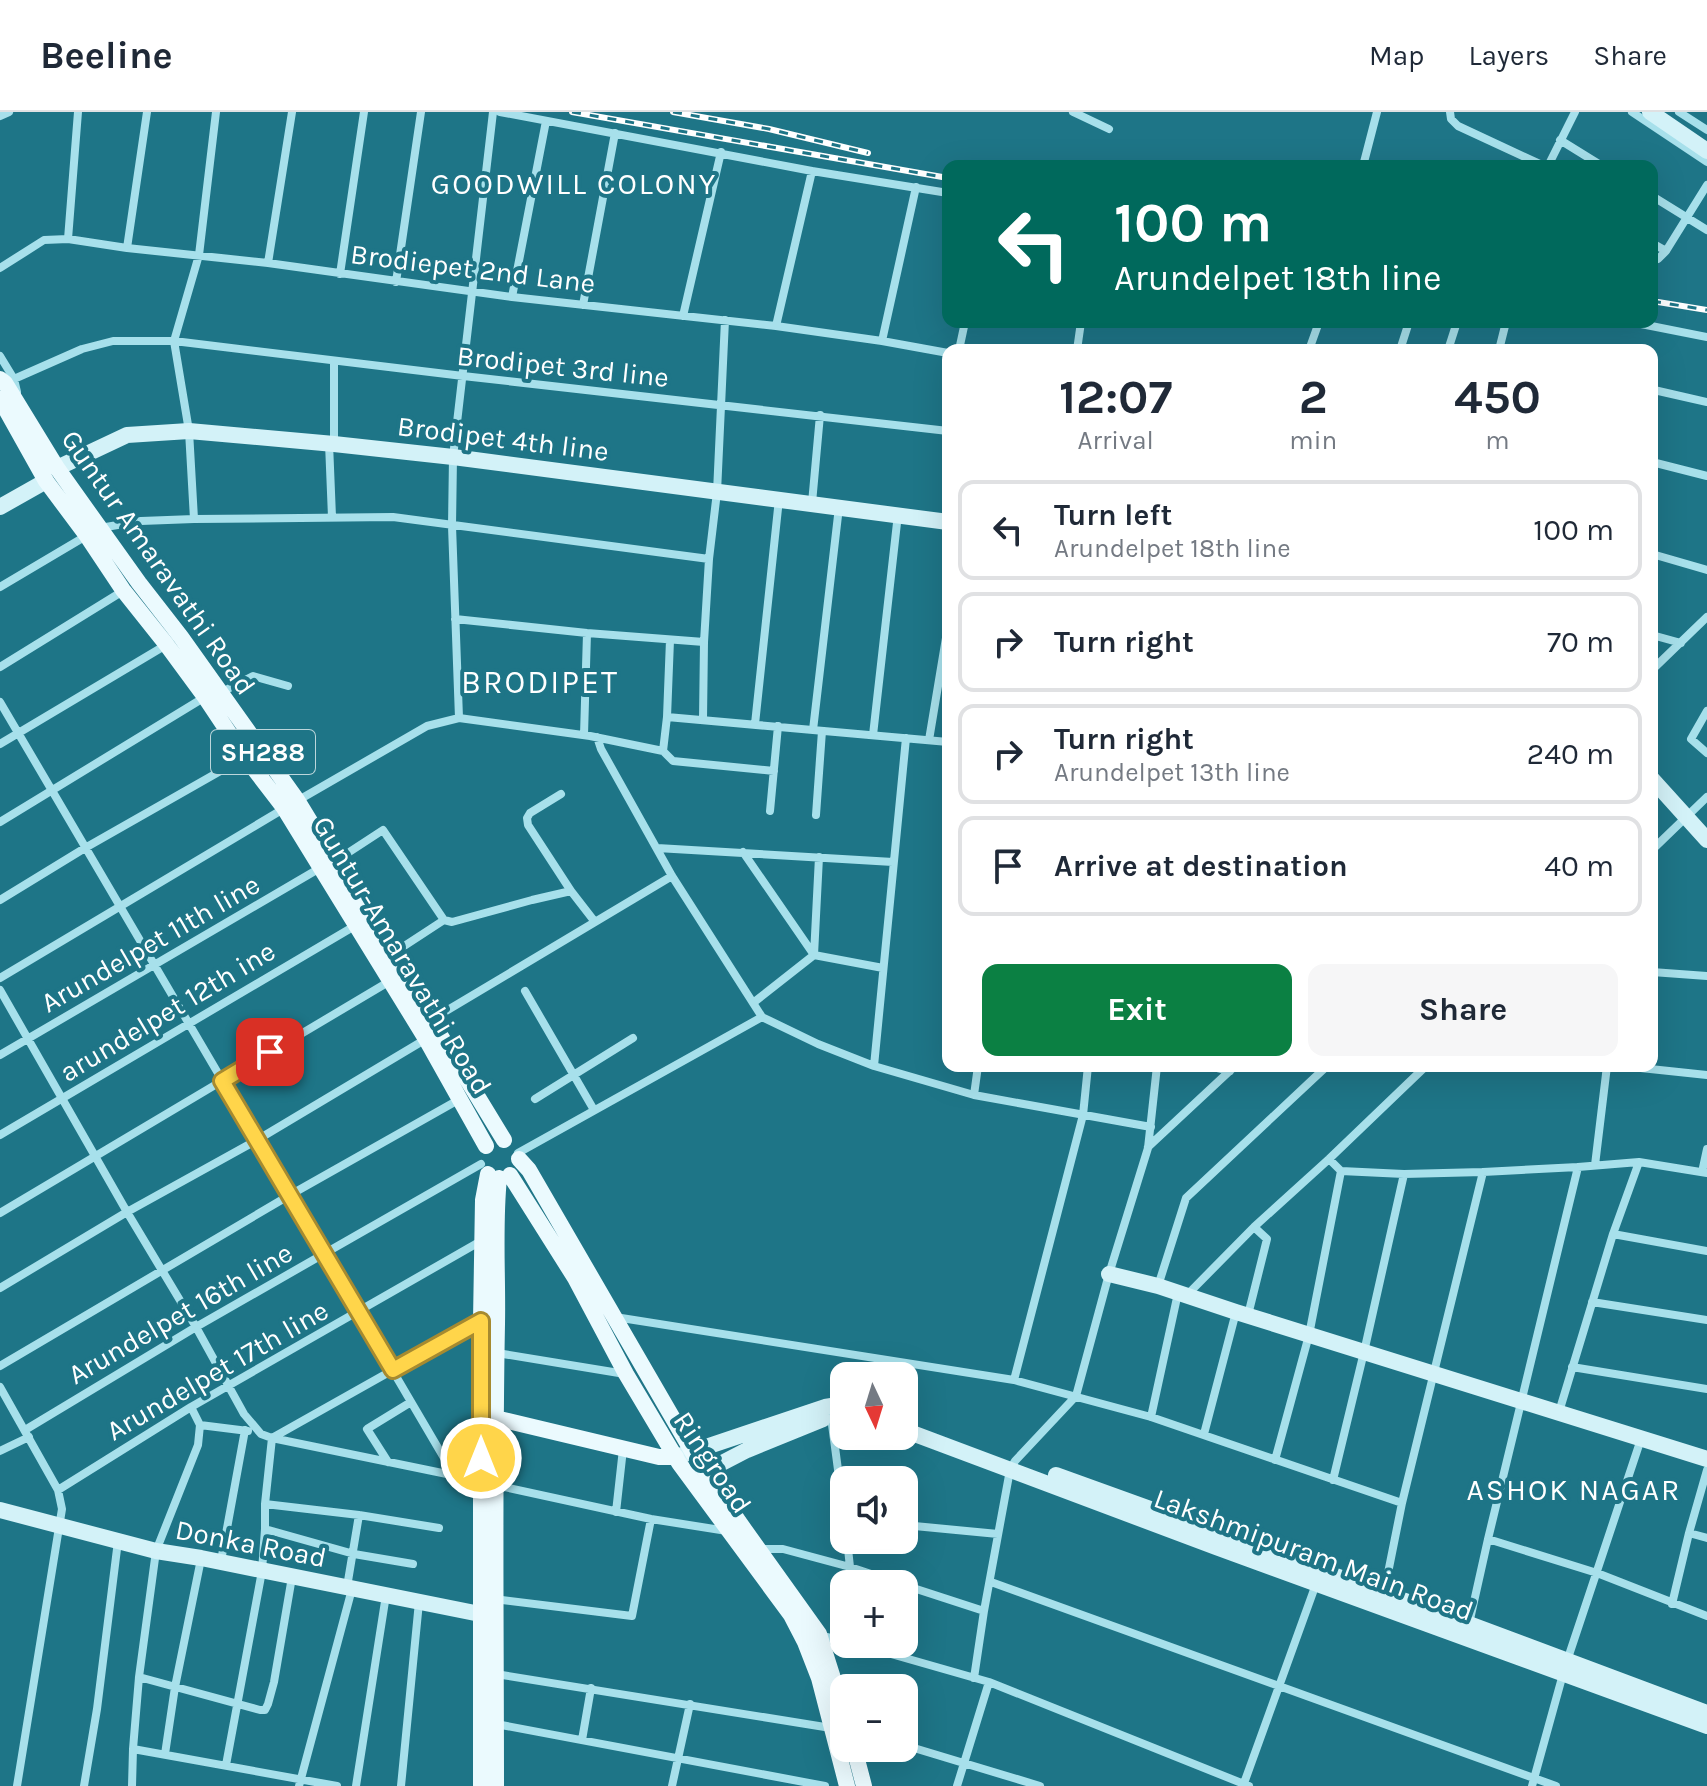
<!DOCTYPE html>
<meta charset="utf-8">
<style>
:root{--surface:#fff;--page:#f6f6f7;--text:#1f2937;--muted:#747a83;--line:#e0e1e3;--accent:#0b8043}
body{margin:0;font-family:Karla,sans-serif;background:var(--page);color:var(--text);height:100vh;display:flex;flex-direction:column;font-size:30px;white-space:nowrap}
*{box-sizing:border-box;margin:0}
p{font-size:26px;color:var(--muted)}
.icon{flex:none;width:44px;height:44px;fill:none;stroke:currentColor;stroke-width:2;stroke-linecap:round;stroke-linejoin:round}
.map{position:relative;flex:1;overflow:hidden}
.panel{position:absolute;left:942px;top:232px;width:716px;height:728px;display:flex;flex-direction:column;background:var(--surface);border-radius:16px;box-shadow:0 8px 32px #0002}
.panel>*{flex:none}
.guide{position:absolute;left:942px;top:48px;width:716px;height:168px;border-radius:16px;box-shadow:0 8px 32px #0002;background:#00695c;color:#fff;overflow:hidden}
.needle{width:52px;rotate:176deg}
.controls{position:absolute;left:830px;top:1250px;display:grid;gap:16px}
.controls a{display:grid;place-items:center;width:88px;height:88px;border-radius:16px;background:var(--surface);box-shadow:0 8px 32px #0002;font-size:40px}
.pin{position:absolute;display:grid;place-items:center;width:68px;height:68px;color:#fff;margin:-34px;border-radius:16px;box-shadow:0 4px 12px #0006}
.me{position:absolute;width:88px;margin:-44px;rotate:0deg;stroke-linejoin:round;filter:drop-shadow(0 0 6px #0008)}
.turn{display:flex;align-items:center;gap:28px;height:168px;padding:0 40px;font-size:36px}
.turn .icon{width:104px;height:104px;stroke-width:2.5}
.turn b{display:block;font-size:56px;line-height:68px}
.eta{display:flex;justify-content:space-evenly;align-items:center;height:136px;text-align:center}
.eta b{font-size:48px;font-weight:700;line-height:56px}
.primary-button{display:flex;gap:16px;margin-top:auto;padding:16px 40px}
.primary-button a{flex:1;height:92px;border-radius:16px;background:var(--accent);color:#fff;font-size:32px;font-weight:700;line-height:92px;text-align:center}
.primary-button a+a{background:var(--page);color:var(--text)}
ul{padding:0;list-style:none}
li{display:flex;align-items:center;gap:24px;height:100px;margin:0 16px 12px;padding:0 24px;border:4px solid var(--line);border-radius:16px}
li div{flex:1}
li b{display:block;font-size:30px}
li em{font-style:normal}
header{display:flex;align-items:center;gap:48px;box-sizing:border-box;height:112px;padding:0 40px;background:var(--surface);border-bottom:2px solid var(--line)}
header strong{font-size:38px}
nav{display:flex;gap:44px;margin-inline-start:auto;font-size:28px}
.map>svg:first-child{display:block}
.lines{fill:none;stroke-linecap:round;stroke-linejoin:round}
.street{stroke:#a7e0eb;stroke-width:8}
.secondary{stroke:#d3f2f8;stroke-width:16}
.primary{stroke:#ebfafe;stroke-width:16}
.rail-casing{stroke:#fff;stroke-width:6}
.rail{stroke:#1e7587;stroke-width:3;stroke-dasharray:9;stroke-linecap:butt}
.route-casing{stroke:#a68a30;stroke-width:20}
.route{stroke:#ffd54a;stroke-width:14}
.labels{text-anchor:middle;stroke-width:8;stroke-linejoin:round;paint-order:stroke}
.shield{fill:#1e7587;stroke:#bcd6db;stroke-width:2}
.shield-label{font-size:26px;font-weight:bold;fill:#fff}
.street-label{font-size:28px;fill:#fff;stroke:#1e7587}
.neighbourhood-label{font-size:30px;letter-spacing:2px;fill:#fff;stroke:#1e7587}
.quarter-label{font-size:32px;letter-spacing:2px;fill:#fff;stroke:#1e7587}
</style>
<header>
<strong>Beeline</strong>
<nav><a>Map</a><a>Layers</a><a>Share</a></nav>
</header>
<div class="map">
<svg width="1707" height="1674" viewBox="0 0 1707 1674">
<rect width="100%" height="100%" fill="#1e7587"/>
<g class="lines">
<path class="street" d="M 500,0 L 812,59 L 948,81
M 1073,0 L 1109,17
M 1450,0 L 1451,7 L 1458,14 L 1544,54
M 1632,0 L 1707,50
M 1679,0 L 1707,18
M 0,4 L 9,0
M 1560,28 L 1602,54
M 1363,54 L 1377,0
M 1548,54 L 1575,0
M 1652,84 L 1707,118
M 68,127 L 78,0
M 1652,131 L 1666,139 L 1707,73
M 127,136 L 147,0
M 1652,149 L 1658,147 L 1666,139
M 268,151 L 292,0
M 0,156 L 44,128 L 68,127 L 127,136 L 268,151 L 512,185 L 776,214 L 882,229 L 948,241
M 340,162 L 364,0
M 396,170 L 421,0
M 512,185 L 546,9
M 583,193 L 615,21
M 683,204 L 721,40
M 1631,210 L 1707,225
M 776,214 L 812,59
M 882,229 L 916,75
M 959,238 L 965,210
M 1077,238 L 1081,210
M 1309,238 L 1319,210
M 1400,238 L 1409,210
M 1448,238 L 1457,210
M 1499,238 L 1506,210
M 0,244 L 14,267
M 334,249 L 334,332
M 17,280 L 14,267 L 82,237 L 113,229 L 174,229 L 463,264 L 948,319
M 1652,280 L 1654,278 L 1707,290
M 329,331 L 332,405
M 1652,350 L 1707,364
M 812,391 L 820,303
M 194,407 L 189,319 L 174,229 L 199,143 L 216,0
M 100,416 L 141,409 L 194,407 L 393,405 L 709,447
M 1652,442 L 1707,458
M 0,475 L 86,424
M 455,507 L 587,521 L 704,530
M 1652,523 L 1681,531
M 0,555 L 123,479
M 1652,558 L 1707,505
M 220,581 L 253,564 L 288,574
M 0,590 L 454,1363
M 1707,599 L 1691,627 L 1707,641
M 667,605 L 670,528
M 459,606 L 452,414 L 453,345 L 493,0
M 703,607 L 704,530 L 709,447 L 717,380 L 725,208
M 755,612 L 779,387
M 813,618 L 839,395
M 584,623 L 587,521
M 873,623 L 898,402
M 597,625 L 601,637 L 672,764 L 762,905 L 818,932 L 874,954 L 974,983 L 1151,1015
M 929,628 L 948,514
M 0,632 L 166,533
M 663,639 L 673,649 L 774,659
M 297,689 L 427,614 L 459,606 L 590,624 L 663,639 L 667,605 L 948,630
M 770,699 L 778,614
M 816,703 L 822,619
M 0,710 L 205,585
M 657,736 L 893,750
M 1652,738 L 1707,685
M 743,740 L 814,843 L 819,745
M 334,750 L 383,718 L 444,808
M 571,779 L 595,810
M 0,788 L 85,736 L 245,645
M 392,842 L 444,808 L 452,810 L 532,788 L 571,779 L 528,713 L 527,706 L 530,701 L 561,682
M 1652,860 L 1707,864
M 0,866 L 285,696
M 0,878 L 127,1100 L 196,1215 L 244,1302 L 261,1322 L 272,1326 L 481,1369
M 525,879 L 594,998
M 753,891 L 814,843 L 883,856
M 431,908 L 672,764
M 0,943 L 320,756
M 874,954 L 906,626
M 1209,954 L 1230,959
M 1622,954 L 1707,963
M 974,983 L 978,954
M 535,987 L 633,926
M 0,1023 L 358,812
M 1148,1035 L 1235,954
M 518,1041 L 762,905
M 1329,1047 L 1341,1059 L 1404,1062 L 1483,1060 L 1578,1055 L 1639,1050 L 1707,1061
M 1595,1053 L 1607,954
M 1702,1060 L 1707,1037
M 0,1101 L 390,869
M 1613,1122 L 1707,1139
M 1158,1174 L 1186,1086 L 1327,954
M 0,1176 L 127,1100 L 257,1028 L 426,927
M 1187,1183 L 1254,1115 L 1329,1047 L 1426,954
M 1592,1190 L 1707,1208
M 1248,1203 L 1267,1127 L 1254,1115
M 615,1205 L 1014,1268 L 1151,1305 L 1402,1391
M 497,1241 L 625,1262
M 0,1254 L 290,1083 L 460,987
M 1572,1255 L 1707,1277
M 1014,1268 L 1083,1003 L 1088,954
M 0,1275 L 58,1378 L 62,1397 L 17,1674
M 191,1295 L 200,1313 L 248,1319
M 1559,1300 L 1613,1122 L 1639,1050
M 831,1305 L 844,1403
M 1151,1305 L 1178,1181
M 25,1318 L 196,1215 L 481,1052
M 1204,1322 L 1236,1200
M 0,1339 L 29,1325
M 1275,1348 L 1309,1223 L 1341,1059
M 388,1350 L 367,1317 L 411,1290
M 1333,1368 L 1364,1240 L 1404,1062
M 495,1373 L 651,1407 L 727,1419
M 58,1378 L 191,1295 L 481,1129
M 265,1392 L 359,1403 L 439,1416
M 616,1400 L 623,1337
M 904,1413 L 998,1422
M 265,1417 L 354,1442 L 413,1452
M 1689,1421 L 1707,1426
M 1488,1427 L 1597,1461 L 1707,1504
M 847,1428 L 850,1455
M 759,1437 L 783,1437 L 850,1455 L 901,1472
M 221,1449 L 245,1318
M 991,1470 L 1556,1674
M 904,1473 L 984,1499
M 347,1475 L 359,1403
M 1384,1481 L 1402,1391 L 1483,1060
M 494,1487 L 632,1504 L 651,1407
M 1672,1492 L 1689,1421 L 1707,1358
M 1469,1512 L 1488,1427 L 1578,1055
M 818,1523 L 844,1529
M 856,1532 L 989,1570 L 1249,1674
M 1567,1549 L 1641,1327
M 496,1562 L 831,1616
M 139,1565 L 260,1598 L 265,1598 L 268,1592 L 274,1570 L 292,1465
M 974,1566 L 984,1499 L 1010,1358 L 1015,1349 L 1076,1284 L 1109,1162 L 1148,1036 L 1157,954
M 496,1612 L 825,1674
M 582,1628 L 591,1576
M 904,1633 L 1040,1674
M 133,1637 L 337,1674
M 165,1642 L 175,1575 L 201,1447
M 226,1653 L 262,1459 L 265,1417 L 265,1392 L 272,1326 L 480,1209
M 84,1674 L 97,1597 L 118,1429
M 132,1674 L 133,1637 L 139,1565 L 156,1439 L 198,1333 L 200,1313
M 299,1674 L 352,1477
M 356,1674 L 386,1483
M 401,1674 L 419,1490
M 672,1674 L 690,1592
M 957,1674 L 989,1570
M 1243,1674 L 1316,1472
M 1532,1674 L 1563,1562"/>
<path class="secondary" d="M 1650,0 L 1707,39
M 57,356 L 127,323 L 189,319 L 334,332 L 453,345 L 948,410
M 0,395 L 46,369
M 1652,667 L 1707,728
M 1109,1162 L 1158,1174 L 1236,1200 L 1707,1347
M 904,1318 L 1216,1435 L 1707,1614
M 676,1345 L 825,1295 L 844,1292
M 1056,1363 L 1469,1512 L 1707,1601
M 695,1365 L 747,1338 L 823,1307
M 0,1398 L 156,1439 L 201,1446 L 495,1505"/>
<path class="primary" d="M 0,267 L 5,271 L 57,356 L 139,471 L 181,525 L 297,688 L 504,1028
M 0,287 L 46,369 L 87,424 L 123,478 L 166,532 L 205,585 L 245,645 L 284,696 L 426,927 L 486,1034
M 519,1047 L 529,1058 L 693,1341 L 739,1410 L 819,1522 L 844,1601
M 510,1063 L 575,1166 L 626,1262 L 679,1351 L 791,1503 L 805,1530 L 819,1566 L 847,1674
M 495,1306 L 659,1345 L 676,1345
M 854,1636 L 864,1674
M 481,1674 L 481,1209 L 483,1088 L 488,1062
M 496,1674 C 496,1520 494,1366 497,1212 C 498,1163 494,1115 499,1066"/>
<defs>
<path id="rail" d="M 572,0 L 948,66
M 673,0 L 769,17 L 868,41
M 1652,189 L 1707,198"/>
</defs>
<use href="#rail" class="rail-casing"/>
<use href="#rail" class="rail"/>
</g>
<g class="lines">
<defs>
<path id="route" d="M 270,940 L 222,969 L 393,1258 L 481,1209 L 481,1346"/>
</defs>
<use href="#route" class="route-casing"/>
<use href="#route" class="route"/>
</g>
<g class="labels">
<rect class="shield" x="211" y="618" width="104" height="44" rx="6"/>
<g class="shield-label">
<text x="263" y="649">SH288</text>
</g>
<g class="street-label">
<text transform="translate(473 156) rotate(7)" y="10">Brodiepet 2nd Lane</text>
<text transform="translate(563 254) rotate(6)" y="10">Brodipet 3rd line</text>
<text transform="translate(503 326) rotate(7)" y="10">Brodipet 4th line</text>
<text transform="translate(159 450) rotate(55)" y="10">Guntur Amaravathi Road</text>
<text transform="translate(150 831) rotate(-30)" y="10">Arundelpet 11th line</text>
<text transform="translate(403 843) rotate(59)" y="10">Guntur-Amaravathi Road</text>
<text transform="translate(167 899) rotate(-31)" y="10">arundelpet 12th ine</text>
<text transform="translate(180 1201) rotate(-30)" y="10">Arundelpet 16th line</text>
<text transform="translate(217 1258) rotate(-30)" y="10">Arundelpet 17th line</text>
<text transform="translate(713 1350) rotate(56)" y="10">Ringroad</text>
<text transform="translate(251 1431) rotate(11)" y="10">Donka Road</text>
<text transform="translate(1314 1442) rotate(20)" y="10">Lakshmipuram Main Road</text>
</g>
<g class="neighbourhood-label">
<text x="574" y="82">GOODWILL COLONY</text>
<text x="1574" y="1388">ASHOK NAGAR</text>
</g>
<g class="quarter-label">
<text x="540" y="581">BRODIPET</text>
</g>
</g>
</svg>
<div class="controls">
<a><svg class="needle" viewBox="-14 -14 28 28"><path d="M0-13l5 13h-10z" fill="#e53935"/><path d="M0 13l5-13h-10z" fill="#747a83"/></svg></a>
<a><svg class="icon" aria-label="sound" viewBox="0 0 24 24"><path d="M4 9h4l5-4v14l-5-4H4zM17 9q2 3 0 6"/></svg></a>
<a>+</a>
<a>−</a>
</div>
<div class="pin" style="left:270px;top:940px;background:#d93025"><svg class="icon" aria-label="arrive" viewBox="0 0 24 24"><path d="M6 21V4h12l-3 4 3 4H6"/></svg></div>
<svg class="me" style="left:481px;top:1346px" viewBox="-20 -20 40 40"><circle r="17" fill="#ffd54a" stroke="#fff" stroke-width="3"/><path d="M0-11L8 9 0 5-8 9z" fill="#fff"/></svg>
<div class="guide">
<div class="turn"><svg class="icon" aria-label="left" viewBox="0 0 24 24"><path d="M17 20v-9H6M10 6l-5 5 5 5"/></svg><div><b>100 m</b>Arundelpet 18th line</div></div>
</div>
<section class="panel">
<div class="eta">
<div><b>12:07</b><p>Arrival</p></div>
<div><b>2</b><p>min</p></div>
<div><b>450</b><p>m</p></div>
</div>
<ul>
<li><svg class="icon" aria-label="left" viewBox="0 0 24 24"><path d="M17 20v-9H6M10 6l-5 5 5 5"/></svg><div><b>Turn left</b><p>Arundelpet 18th line</p></div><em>100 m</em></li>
<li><svg class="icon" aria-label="right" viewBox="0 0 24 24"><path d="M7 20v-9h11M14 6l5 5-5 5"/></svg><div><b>Turn right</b></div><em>70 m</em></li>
<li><svg class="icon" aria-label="right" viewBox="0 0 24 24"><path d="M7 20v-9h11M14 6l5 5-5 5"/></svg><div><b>Turn right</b><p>Arundelpet 13th line</p></div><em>240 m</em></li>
<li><svg class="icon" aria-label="arrive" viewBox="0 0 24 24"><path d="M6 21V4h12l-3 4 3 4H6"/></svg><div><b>Arrive at destination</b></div><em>40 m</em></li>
</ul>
<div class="primary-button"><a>Exit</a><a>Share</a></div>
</section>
</div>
